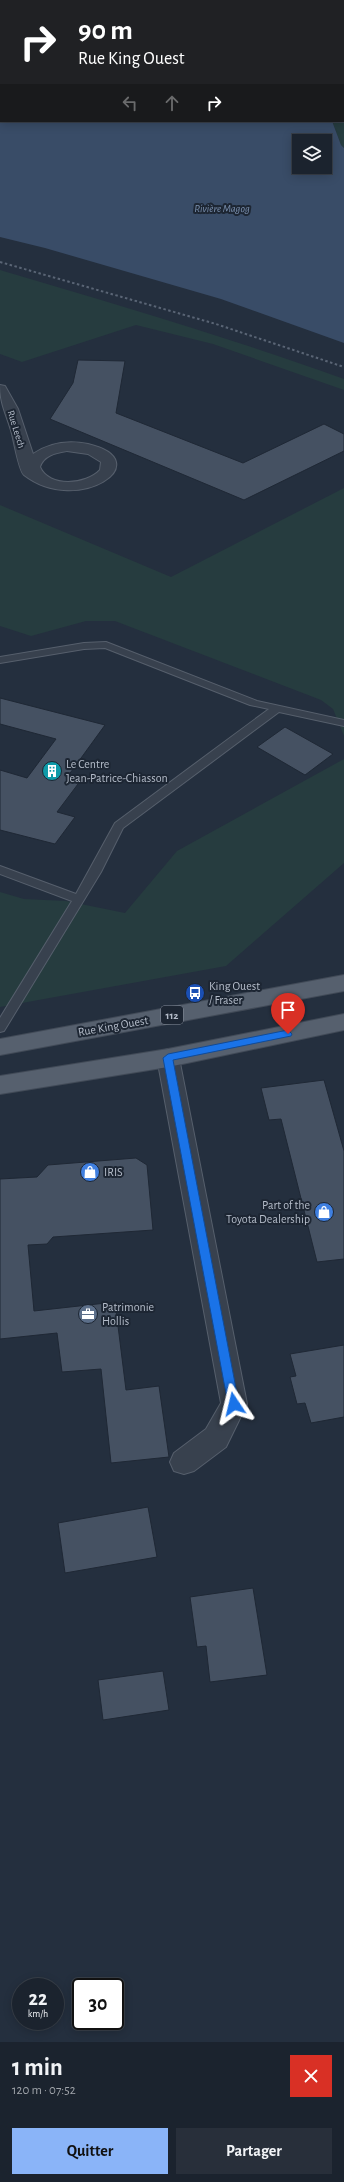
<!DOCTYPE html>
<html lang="fr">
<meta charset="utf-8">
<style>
:root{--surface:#1b232e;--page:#282f3a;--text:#f1f3f6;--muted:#a0a4aa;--line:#39404a;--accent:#8ab4f8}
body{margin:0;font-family:"Alegreya Sans",sans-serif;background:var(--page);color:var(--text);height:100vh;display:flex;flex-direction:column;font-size:15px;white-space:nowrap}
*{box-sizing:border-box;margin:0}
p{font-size:13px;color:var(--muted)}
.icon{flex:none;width:22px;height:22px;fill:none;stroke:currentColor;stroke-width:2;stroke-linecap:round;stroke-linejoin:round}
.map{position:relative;height:2042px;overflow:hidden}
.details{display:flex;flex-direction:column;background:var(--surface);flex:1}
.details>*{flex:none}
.hud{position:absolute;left:0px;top:0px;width:344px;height:122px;box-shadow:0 2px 10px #0003,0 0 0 1px var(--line);background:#202124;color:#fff;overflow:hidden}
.buttons{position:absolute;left:292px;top:134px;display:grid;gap:8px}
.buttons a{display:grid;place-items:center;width:40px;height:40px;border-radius:0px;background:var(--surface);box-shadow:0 2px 10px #0003,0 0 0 1px var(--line);font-size:20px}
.speed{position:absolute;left:12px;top:1978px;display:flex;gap:8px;font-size:20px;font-weight:700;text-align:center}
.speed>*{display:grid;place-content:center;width:52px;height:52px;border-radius:50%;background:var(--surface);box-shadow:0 2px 10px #0003,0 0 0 1px var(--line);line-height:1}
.speed small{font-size:10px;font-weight:400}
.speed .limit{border:2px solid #111;border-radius:6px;background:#fff;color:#111}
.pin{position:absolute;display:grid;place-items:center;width:34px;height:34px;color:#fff;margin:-41px -17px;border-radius:50% 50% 50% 0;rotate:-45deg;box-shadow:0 0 4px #0007}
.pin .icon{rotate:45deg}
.me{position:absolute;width:44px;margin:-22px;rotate:350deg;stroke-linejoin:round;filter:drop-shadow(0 0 3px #0008)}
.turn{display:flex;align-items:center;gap:14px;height:84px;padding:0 12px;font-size:18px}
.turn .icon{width:52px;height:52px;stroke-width:2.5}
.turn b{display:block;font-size:28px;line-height:34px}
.lanes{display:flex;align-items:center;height:38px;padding:0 12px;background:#0003;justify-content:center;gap:20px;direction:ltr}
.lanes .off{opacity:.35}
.round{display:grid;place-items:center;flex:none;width:42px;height:42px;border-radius:0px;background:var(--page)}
.summary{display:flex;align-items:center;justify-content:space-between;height:68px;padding:0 12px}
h1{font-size:24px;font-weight:600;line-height:30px}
.button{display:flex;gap:8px;margin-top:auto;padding:8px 12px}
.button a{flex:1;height:46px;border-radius:0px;background:var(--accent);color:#111;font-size:16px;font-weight:600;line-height:46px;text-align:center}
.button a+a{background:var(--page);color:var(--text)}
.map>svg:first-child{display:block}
.green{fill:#263c3f}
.water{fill:#394c67;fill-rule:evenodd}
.building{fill:#455162;stroke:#1f2835}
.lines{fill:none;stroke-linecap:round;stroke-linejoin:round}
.service-casing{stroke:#565f6c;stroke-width:2}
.minor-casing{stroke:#565f6c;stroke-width:2}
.primary-casing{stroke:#414a57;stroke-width:2}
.service{fill:#38414e;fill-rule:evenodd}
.minor{fill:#38414e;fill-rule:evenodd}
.primary{fill:#56606e;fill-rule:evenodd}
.rail{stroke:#5a6575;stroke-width:2;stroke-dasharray:2.5 2.5;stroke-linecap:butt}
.route{fill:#1a73e8;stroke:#114b97}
.labels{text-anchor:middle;stroke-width:4;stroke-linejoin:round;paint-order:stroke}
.far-street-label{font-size:10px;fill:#b4bcc9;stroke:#1d2633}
.far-water-label{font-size:11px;font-style:italic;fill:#7c92b1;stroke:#1d2633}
.shield{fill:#1d2633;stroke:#878f9c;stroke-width:1}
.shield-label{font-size:11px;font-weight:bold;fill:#b4bcc9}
.poi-label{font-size:12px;fill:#b4bcc9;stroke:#1d2633;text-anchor:start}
.street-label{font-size:12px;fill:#b4bcc9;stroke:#1d2633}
</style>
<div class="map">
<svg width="344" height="2042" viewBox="0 0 344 2042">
<rect width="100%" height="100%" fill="#242f3e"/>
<path class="green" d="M 23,0 L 229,0 L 233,1 L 27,1 Z
M 343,29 L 344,29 L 344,148 L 341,145 L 332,121 L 343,121 Z
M 0,270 C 115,304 231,338 344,379 L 344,390 L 213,344 L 136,325 L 22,362 L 0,354 Z
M 344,488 L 344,736 L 333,709 L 321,700 L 115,621 L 86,621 L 31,636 L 0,626 L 0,505 L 171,577 Z
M 344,759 L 344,863 L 226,966 L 0,1007 L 0,892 L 24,899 L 66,901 L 125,913 L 177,851 Z"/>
<path class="water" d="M 0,0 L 27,1 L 1,1 L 1,121 L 332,121 L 341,145 L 344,148 L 344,343 L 221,299 L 45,248 L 0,237 ZM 299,141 L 325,141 L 325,167 L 299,167 Z"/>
<path class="building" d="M 78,360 L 125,361 L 116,413 L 243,463 L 324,424 L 344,434 L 344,451 L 244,500 L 50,419 L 73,383 Z
M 0,698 L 105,725 L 68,776 L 81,780 L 57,812 L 75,817 L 55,844 L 0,830 L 0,770 L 27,778 L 56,739 L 0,724 Z
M 285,727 L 333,754 L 305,775 L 257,747 Z
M 324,1080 L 344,1151 L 344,1259 L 317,1262 L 281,1119 L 269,1120 L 261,1088 Z
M 136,1158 L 147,1165 L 153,1230 L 53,1237 L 47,1244 L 28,1245 L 34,1311 L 115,1302 L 126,1390 L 159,1386 L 169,1457 L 111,1463 L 101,1369 L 62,1372 L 57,1333 L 0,1339 L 0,1179 L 37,1177 L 48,1165 Z
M 344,1345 L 344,1417 L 311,1423 L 305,1403 L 297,1404 L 290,1377 L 296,1376 L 290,1354 Z
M 148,1507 L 157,1557 L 65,1573 L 58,1523 Z
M 253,1588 L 267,1675 L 210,1682 L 206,1646 L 197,1647 L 190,1597 Z
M 163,1671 L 169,1710 L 103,1720 L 98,1680 Z"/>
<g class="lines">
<defs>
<path id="service" d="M 255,0 L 263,0 L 264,1 L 256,1 Z
M 301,0 L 308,0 L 300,1 Z
M 343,18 L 344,18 L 344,22 L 343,22 Z
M 106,642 L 257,701 L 344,720 L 344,726 L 279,712 L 123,828 L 101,872 L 4,1031 L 0,1032 L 0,1018 L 72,901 L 0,874 L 0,866 L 76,894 L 115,823 L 269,709 L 250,705 L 105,648 L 84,649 L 0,663 L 0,657 L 84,643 Z"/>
<path id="minor" d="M 0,385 L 5,386 L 18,409 L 33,454 C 49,443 69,440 88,444 C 160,461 78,517 24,475 C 19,471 14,442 12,434 C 7,415 0,405 0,385 ZM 67,451 L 88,454 L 101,462 L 100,470 C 86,485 49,488 40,467 C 44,455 56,453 67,451 Z
M 168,1049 L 176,1052 L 179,1058 L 247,1404 L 226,1447 L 194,1471 L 184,1474 L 174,1471 L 170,1462 L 174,1453 L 206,1429 L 221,1403 L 157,1058 L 160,1052 Z"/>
<path id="primary" d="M 344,975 L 344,991 L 0,1055 L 0,1039 Z
M 344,1014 L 344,1030 L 168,1067 L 0,1094 L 0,1076 L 168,1049 Z"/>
</defs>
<use href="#service" class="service-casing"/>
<use href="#minor" class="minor-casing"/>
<use href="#primary" class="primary-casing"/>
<use href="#service" class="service"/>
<use href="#minor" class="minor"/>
<use href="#primary" class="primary"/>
<path class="rail" d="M 0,262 L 216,324 L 344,367"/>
</g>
<path class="route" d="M 288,1030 L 292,1034 L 291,1036 L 173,1060 L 239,1404 L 234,1409 L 228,1404 L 163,1058 L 168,1054 Z"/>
<defs>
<symbol id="building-disc" viewBox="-11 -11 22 22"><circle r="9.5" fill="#0f9aa8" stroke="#1d2633"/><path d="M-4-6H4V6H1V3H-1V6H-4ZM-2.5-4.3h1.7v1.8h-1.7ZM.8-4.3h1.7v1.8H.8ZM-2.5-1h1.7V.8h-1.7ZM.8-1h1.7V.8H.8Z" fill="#fff"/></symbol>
<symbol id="bus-disc" viewBox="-11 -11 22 22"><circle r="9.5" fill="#1a4fb4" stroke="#1d2633"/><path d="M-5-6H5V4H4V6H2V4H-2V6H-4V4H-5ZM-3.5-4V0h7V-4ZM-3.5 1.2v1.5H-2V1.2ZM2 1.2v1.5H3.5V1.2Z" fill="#fff"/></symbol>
<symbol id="shop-disc" viewBox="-11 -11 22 22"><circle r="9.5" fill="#3f7fe0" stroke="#1d2633"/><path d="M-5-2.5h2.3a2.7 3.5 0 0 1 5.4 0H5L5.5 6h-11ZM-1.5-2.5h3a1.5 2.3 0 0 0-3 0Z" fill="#fff"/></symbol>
<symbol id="office-disc" viewBox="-11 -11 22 22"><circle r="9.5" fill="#5c6f8a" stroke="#1d2633"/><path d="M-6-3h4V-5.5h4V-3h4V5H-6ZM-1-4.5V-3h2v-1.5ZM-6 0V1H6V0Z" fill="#fff"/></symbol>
</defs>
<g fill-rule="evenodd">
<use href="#building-disc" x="41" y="760" width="22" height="22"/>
<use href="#bus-disc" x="184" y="982" width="22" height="22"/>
<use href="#shop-disc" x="79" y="1161" width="22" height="22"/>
<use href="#shop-disc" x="313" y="1201" width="22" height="22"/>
<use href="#office-disc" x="77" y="1303" width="22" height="22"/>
</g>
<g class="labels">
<g class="far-street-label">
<text transform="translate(17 429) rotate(73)" y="4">Rue Leech</text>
</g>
<g class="far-water-label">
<text x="222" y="212">Rivière Magog</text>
</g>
<rect class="shield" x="161" y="1006" width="22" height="18" rx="3"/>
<g class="shield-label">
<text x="172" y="1019">112</text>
</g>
<g class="poi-label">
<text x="66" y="768">Le Centre<tspan x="66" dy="14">Jean-Patrice-Chiasson</tspan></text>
<text x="209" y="990">King Ouest<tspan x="209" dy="14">/ Fraser</tspan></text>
<text x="104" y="1176">IRIS</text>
<text x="310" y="1209" text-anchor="end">Part of the<tspan x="310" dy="14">Toyota Dealership</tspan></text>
<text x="102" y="1311">Patrimonie<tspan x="102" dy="14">Hollis</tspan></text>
</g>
<g class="street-label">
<text transform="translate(113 1026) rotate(-10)" y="4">Rue King Ouest</text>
</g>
</g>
</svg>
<div class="buttons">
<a><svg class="icon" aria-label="layers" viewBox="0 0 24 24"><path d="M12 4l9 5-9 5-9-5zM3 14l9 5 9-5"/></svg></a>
</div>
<div class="speed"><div>22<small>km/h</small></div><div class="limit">30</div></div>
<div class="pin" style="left:288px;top:1034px;background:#d93025"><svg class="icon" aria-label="arrive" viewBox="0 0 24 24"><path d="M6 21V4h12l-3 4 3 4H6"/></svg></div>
<svg class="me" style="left:234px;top:1404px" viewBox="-20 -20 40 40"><path d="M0-17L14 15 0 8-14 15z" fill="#1a73e8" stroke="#fff" stroke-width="4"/></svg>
<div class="hud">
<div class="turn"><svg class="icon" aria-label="right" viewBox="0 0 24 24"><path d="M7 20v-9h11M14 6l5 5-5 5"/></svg><div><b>90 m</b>Rue King Ouest</div></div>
<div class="lanes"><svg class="icon off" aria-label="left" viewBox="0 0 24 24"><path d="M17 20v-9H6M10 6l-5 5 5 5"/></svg><svg class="icon off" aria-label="ahead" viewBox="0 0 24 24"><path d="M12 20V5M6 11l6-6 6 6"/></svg><svg class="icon" aria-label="right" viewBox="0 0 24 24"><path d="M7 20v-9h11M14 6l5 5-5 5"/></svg></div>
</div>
</div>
<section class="details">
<div class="summary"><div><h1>1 min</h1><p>120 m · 07:52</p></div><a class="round" style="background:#d93025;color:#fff"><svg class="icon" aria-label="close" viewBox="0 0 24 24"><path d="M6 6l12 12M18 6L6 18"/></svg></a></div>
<div class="button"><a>Quitter</a><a>Partager</a></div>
</section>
